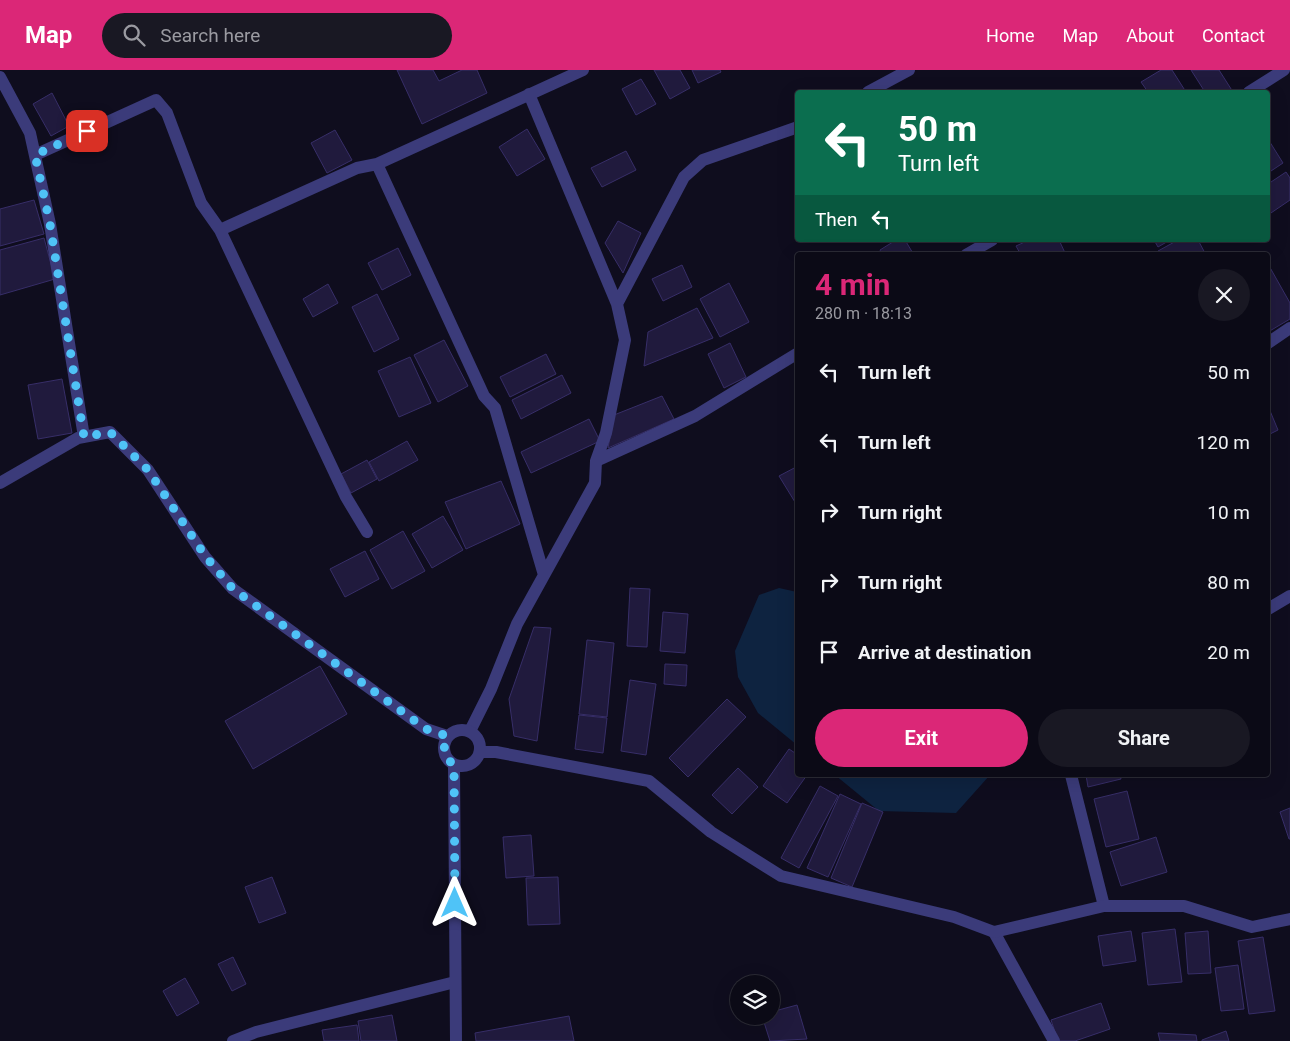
<!DOCTYPE html>
<meta charset="utf-8">
<style>
:root{--surface:#0b0a16;--page:#191823;--text:#f1f3f6;--muted:#9a9aa1;--line:#2b2b35;--accent:#db2777}
body{margin:0;font-family:Roboto,sans-serif;background:var(--page);color:var(--text);height:100vh;display:flex;flex-direction:column;font-size:19px;white-space:nowrap}
*{box-sizing:border-box;margin:0}
p{font-size:16px;color:var(--muted)}
.icon{flex:none;width:28px;height:28px;fill:none;stroke:currentColor;stroke-width:2;stroke-linecap:round;stroke-linejoin:round}
.map{position:relative;flex:1;overflow:hidden}
.side{position:absolute;left:795px;top:182px;width:475px;height:525px;display:flex;flex-direction:column;background:var(--surface);border-radius:5px;box-shadow:0 5px 20px #0002,0 0 0 1px var(--line)}
.side>*{flex:none}
.top-card{position:absolute;left:795px;top:20px;width:475px;height:152px;border-radius:5px;box-shadow:0 5px 20px #0002,0 0 0 1px var(--line);background:#0b6e4f;color:#fff;overflow:hidden}
.buttons{position:absolute;left:730px;top:905px;display:grid;gap:10px}
.buttons a{display:grid;place-items:center;width:50px;height:50px;border-radius:50%;background:var(--surface);box-shadow:0 5px 20px #0002,0 0 0 1px var(--line);font-size:25px}
.pin{position:absolute;display:grid;place-items:center;width:42px;height:42px;color:#fff;margin:-21px;border-radius:10px;box-shadow:0 2px 8px #0006}
.me{position:absolute;width:55px;margin:-28px;rotate:0deg;stroke-linejoin:round;filter:drop-shadow(0 0 4px #0008)}
.turn{display:flex;align-items:center;gap:18px;height:105px;padding:0 20px;font-size:22px}
.turn .icon{width:65px;height:65px;stroke-width:2.5}
.turn b{display:block;font-size:35px;line-height:42px}
.then{display:flex;align-items:center;height:48px;padding:0 20px;background:#0003;gap:10px;font-size:19px}
.round{display:grid;place-items:center;flex:none;width:52px;height:52px;border-radius:26px;background:var(--page)}
.overview{display:flex;align-items:center;justify-content:space-between;height:85px;padding:0 20px}
h1{font-size:30px;font-weight:700;line-height:38px;color:var(--accent)}
.action{display:flex;gap:10px;margin-top:auto;padding:10px 20px}
.action a{flex:1;height:58px;border-radius:30px;background:var(--accent);color:#fff;font-size:20px;font-weight:700;line-height:58px;text-align:center}
.action a+a{background:var(--page);color:var(--text)}
ul{padding:0;list-style:none}
li{display:flex;align-items:center;gap:15px;height:70px;padding:0 20px}
li div{flex:1}
li b{display:block;font-size:19px}
li em{font-style:normal}
header{display:flex;align-items:center;gap:30px;box-sizing:border-box;height:70px;padding:0 25px;background:var(--accent);color:#fff}
header strong{font-size:24px}
nav{display:flex;gap:28px;margin-inline-start:auto;font-size:18px}
.search{width:350px;height:45px;background:var(--page);display:flex;align-items:center;gap:12px;box-sizing:border-box;padding:0 18px;border-radius:28px;color:var(--muted);font-size:19px}
.map>svg:first-child{display:block}
.water{fill:#0e2340}
.building{fill:#201a3d;stroke:#372e68}
.lines{fill:none;stroke-linecap:round;stroke-linejoin:round}
.minor{stroke:#3b3b7a;stroke-width:12}
.tertiary{stroke:#3b3b7a;stroke-width:12}
.route{stroke:#4fc3f7;stroke-width:9;stroke-dasharray:0 16.2}
</style>
<header>
<strong>Map</strong>
<div class="search"><svg class="icon" aria-label="search" viewBox="0 0 24 24"><circle cx="10" cy="10" r="6"/><path d="M15 15l6 6"/></svg>Search here</div>
<nav><a>Home</a><a>Map</a><a>About</a><a>Contact</a></nav>
</header>
<div class="map">
<svg width="1290" height="971" viewBox="0 0 1290 971">
<rect width="100%" height="100%" fill="#0f0d1e"/>
<path class="water" d="M 779,518 L 797,522 L 797,675 L 758,643 L 738,607 L 735,581 L 759,525 Z
M 835,705 L 990,705 L 956,743 L 879,741 Z"/>
<path class="building" d="M 397,0 L 433,0 L 439,11 L 462,0 L 477,0 L 487,23 L 422,54 Z
M 654,0 L 680,0 L 690,18 L 670,29 Z
M 692,0 L 720,0 L 721,2 L 698,13 Z
M 1161,0 L 1172,0 L 1186,22 L 1148,22 L 1141,12 Z
M 1191,0 L 1219,0 L 1233,22 L 1205,22 Z
M 641,9 L 656,34 L 636,45 L 622,19 Z
M 52,23 L 69,56 L 51,66 L 33,34 Z
M 527,59 L 545,89 L 517,106 L 499,77 Z
M 335,60 L 352,90 L 327,103 L 311,73 Z
M 1268,69 L 1283,93 L 1268,103 Z
M 626,81 L 636,100 L 602,117 L 591,98 Z
M 1286,102 L 1290,108 L 1290,130 L 1268,145 L 1268,114 Z
M 34,130 L 44,164 L 0,176 L 0,139 Z
M 618,151 L 641,163 L 623,203 L 605,173 Z
M 44,168 L 55,209 L 0,225 L 0,180 Z
M 896,170 L 905,170 L 914,185 L 882,185 L 880,180 Z
M 1029,170 L 1059,170 L 1066,185 L 1021,185 L 1016,176 Z
M 1154,170 L 1170,170 L 1158,177 Z
M 1178,170 L 1198,170 L 1206,185 L 1160,185 L 1158,181 Z
M 398,178 L 411,205 L 382,220 L 368,193 Z
M 1268,194 L 1290,233 L 1290,249 L 1268,262 Z
M 682,195 L 692,217 L 663,231 L 652,209 Z
M 729,213 L 749,252 L 720,267 L 700,229 Z
M 328,214 L 338,233 L 313,247 L 303,229 Z
M 377,224 L 399,269 L 374,282 L 352,237 Z
M 697,238 L 713,268 L 644,296 L 648,262 Z
M 444,270 L 468,316 L 438,332 L 414,285 Z
M 730,273 L 746,307 L 724,318 L 708,284 Z
M 546,284 L 556,304 L 510,327 L 500,307 Z
M 410,287 L 431,333 L 399,347 L 378,301 Z
M 562,305 L 571,323 L 521,349 L 512,330 Z
M 62,309 L 72,363 L 38,369 L 28,315 Z
M 662,326 L 674,349 L 608,378 L 614,345 Z
M 1268,336 L 1278,360 L 1268,365 Z
M 589,349 L 600,371 L 531,403 L 521,382 Z
M 407,371 L 418,390 L 379,411 L 369,392 Z
M 367,390 L 377,409 L 351,423 L 341,404 Z
M 798,396 L 798,437 L 779,406 Z
M 501,411 L 520,454 L 466,479 L 445,432 Z
M 443,446 L 463,480 L 432,498 L 412,464 Z
M 403,461 L 425,501 L 392,519 L 370,480 Z
M 365,481 L 379,509 L 345,527 L 330,499 Z
M 630,518 L 650,519 L 647,577 L 627,576 Z
M 663,542 L 688,544 L 685,583 L 660,581 Z
M 534,557 L 551,558 L 537,671 L 514,666 L 509,629 Z
M 587,570 L 614,573 L 607,647 L 579,644 Z
M 665,594 L 687,595 L 686,616 L 664,614 Z
M 320,596 L 347,644 L 253,699 L 225,651 Z
M 630,610 L 656,614 L 646,685 L 621,681 Z
M 727,629 L 746,647 L 688,707 L 669,688 Z
M 579,645 L 607,648 L 603,683 L 575,679 Z
M 789,679 L 798,685 L 798,705 L 807,705 L 787,733 L 763,716 Z
M 738,698 L 758,717 L 732,744 L 712,725 Z
M 1086,705 L 1120,705 L 1121,709 L 1088,717 Z
M 820,716 L 838,726 L 799,798 L 781,788 Z
M 1127,721 L 1139,769 L 1106,777 L 1094,729 Z
M 840,724 L 861,734 L 828,807 L 807,798 Z
M 862,733 L 883,742 L 852,817 L 831,808 Z
M 1290,738 L 1290,769 L 1289,769 L 1280,742 Z
M 531,765 L 534,806 L 506,808 L 503,767 Z
M 1156,767 L 1167,802 L 1121,816 L 1110,782 Z
M 272,807 L 286,843 L 259,853 L 245,817 Z
M 558,807 L 560,854 L 528,855 L 526,808 Z
M 1175,859 L 1182,912 L 1148,915 L 1142,863 Z
M 1131,861 L 1136,891 L 1103,896 L 1098,866 Z
M 1208,861 L 1211,903 L 1188,904 L 1185,863 Z
M 1263,867 L 1275,941 L 1249,944 L 1238,871 Z
M 233,887 L 246,914 L 232,921 L 218,894 Z
M 1238,895 L 1244,939 L 1221,941 L 1215,898 Z
M 185,908 L 199,933 L 177,946 L 163,921 Z
M 1101,933 L 1110,959 L 1075,971 L 1058,971 L 1051,950 Z
M 797,935 L 807,969 L 770,971 L 762,946 L 771,946 L 771,942 Z
M 392,945 L 397,971 L 361,971 L 358,951 Z
M 569,946 L 574,971 L 476,971 L 475,963 Z
M 357,955 L 359,971 L 324,971 L 322,960 Z
M 1226,961 L 1229,971 L 1202,971 L 1202,970 Z
M 1158,963 L 1196,965 L 1197,971 L 1160,971 Z"/>
<g class="lines">
<path class="minor" d="M 0,7 L 30,63 L 50,154 L 84,367
M 868,22 L 909,0
M 1249,22 L 1284,0
M 529,24 L 617,234
M 35,85 L 156,30 L 167,43 L 201,133 L 220,160 L 346,427 L 367,462
M 377,94 L 484,326 L 495,338 L 544,505
M 220,160 L 357,98 L 377,94 L 583,0
M 966,185 L 992,170
M 1268,273 L 1290,258
M 596,391 L 695,346 L 798,283
M 0,413 L 78,368 L 110,362 L 148,400 L 205,487 L 233,519 L 426,659 L 447,666
M 1268,539 L 1290,526
M 470,661 L 491,619 L 517,554 L 595,413 L 596,391 L 606,363 L 625,270 L 617,234 L 684,107 L 703,90 L 798,57
M 1071,705 L 1104,836
M 994,862 L 1054,971
M 233,971 L 256,962 L 455,912"/>
<path class="tertiary" d="M444 678a18 18 0 1 1 36 0a18 18 0 1 1-36 0Z
M 480,682 L 496,682 L 649,711 L 711,762 L 781,806 L 954,847 L 994,862 L 1104,836 L 1184,836 L 1252,857 L 1290,849
M 454,695 L 456,971"/>
</g>
<g class="lines">
<path class="route" d="M 87,61 L 35,85 L 50,154 L 84,367 L 110,362 L 148,400 L 206,487 L 233,519 L 426,659 L 447,666 C 442,678 444,687 454,695 L 455,833"/>
</g>
</svg>
<div class="buttons">
<a><svg class="icon" aria-label="layers" viewBox="0 0 24 24"><path d="M12 4l9 5-9 5-9-5zM3 14l9 5 9-5"/></svg></a>
</div>
<div class="pin" style="left:87px;top:61px;background:#d93025"><svg class="icon" aria-label="arrive" viewBox="0 0 24 24"><path d="M6 21V4h12l-3 4 3 4H6"/></svg></div>
<svg class="me" style="left:455px;top:833px" viewBox="-20 -20 40 40"><path d="M0-17L14 15 0 8-14 15z" fill="#4fc3f7" stroke="#fff" stroke-width="4"/></svg>
<div class="top-card">
<div class="turn"><svg class="icon" aria-label="left" viewBox="0 0 24 24"><path d="M17 20v-9H6M10 6l-5 5 5 5"/></svg><div><b>50 m</b>Turn left</div></div>
<div class="then">Then<svg class="icon" aria-label="left" viewBox="0 0 24 24"><path d="M17 20v-9H6M10 6l-5 5 5 5"/></svg></div>
</div>
<section class="side">
<div class="overview"><div><h1>4 min</h1><p>280 m · 18:13</p></div><a class="round"><svg class="icon" aria-label="close" viewBox="0 0 24 24"><path d="M6 6l12 12M18 6L6 18"/></svg></a></div>
<ul>
<li><svg class="icon" aria-label="left" viewBox="0 0 24 24"><path d="M17 20v-9H6M10 6l-5 5 5 5"/></svg><div><b>Turn left</b></div><em>50 m</em></li>
<li><svg class="icon" aria-label="left" viewBox="0 0 24 24"><path d="M17 20v-9H6M10 6l-5 5 5 5"/></svg><div><b>Turn left</b></div><em>120 m</em></li>
<li><svg class="icon" aria-label="right" viewBox="0 0 24 24"><path d="M7 20v-9h11M14 6l5 5-5 5"/></svg><div><b>Turn right</b></div><em>10 m</em></li>
<li><svg class="icon" aria-label="right" viewBox="0 0 24 24"><path d="M7 20v-9h11M14 6l5 5-5 5"/></svg><div><b>Turn right</b></div><em>80 m</em></li>
<li><svg class="icon" aria-label="arrive" viewBox="0 0 24 24"><path d="M6 21V4h12l-3 4 3 4H6"/></svg><div><b>Arrive at destination</b></div><em>20 m</em></li>
</ul>
<div class="action"><a>Exit</a><a>Share</a></div>
</section>
</div>
